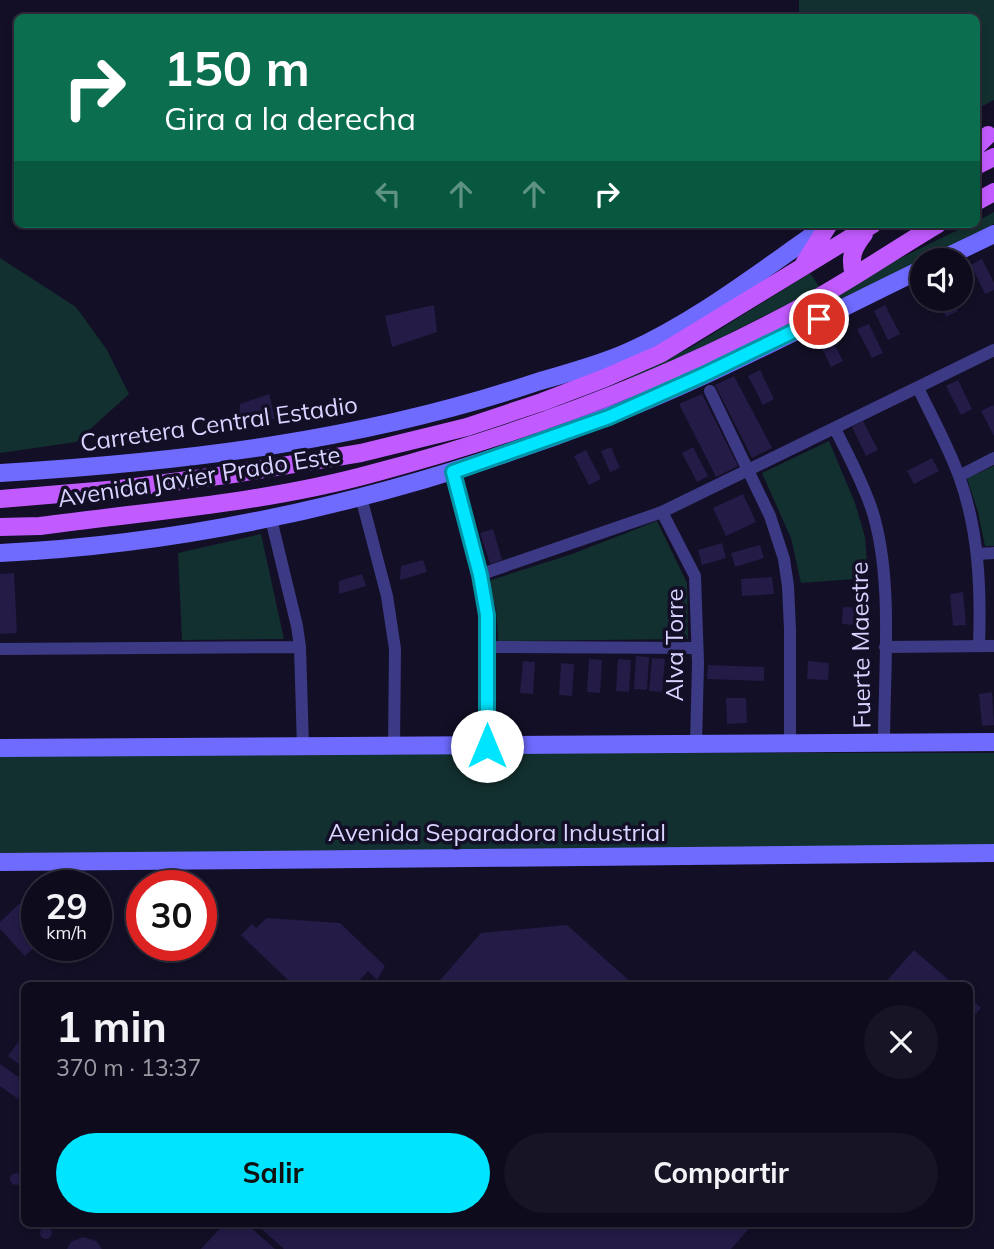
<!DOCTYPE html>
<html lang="es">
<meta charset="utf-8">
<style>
:root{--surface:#0e0b1c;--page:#171425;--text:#f1f3f6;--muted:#9b9ba3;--line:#2e2b3b;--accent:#00e5ff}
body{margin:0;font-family:Mulish,sans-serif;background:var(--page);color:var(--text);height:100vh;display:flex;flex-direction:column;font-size:26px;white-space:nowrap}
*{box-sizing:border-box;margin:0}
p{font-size:23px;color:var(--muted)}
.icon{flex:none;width:38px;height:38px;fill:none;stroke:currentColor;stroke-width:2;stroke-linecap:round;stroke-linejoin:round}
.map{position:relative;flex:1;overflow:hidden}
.details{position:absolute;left:21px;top:982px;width:952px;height:245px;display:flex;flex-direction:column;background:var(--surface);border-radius:10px;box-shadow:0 4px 10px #0003,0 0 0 2px var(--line)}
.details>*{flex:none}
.guide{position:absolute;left:14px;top:14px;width:966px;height:214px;border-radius:10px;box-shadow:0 4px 10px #0003,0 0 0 2px var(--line);background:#0b6e4f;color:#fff;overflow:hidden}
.tools{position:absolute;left:910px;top:248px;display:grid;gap:14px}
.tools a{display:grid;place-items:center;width:63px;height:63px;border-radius:50%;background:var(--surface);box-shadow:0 4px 10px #0003,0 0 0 2px var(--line);font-size:35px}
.speed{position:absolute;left:21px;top:870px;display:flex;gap:14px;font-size:35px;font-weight:700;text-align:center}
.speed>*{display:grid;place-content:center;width:91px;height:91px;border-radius:50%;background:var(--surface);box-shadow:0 4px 10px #0003,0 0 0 2px var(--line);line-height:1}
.speed small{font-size:18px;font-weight:400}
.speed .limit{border:10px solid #d22;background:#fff;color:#111}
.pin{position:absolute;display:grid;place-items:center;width:60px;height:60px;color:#fff;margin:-30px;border:4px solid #fff;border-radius:50%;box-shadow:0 2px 7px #0007}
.me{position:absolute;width:77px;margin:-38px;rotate:0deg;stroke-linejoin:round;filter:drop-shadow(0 0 5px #0008)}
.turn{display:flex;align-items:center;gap:24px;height:147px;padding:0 35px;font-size:32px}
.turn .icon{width:91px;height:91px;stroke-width:2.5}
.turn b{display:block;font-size:49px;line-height:60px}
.lanes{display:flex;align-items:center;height:66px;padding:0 35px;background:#0003;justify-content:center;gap:35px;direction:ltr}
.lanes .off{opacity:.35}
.round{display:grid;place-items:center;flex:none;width:74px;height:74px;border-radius:37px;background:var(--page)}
.headline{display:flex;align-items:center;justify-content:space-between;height:119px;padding:0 35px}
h1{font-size:42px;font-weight:700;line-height:52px}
.cta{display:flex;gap:14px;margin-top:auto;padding:14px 35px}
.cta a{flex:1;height:80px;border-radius:42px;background:var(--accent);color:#111;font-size:28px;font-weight:700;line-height:80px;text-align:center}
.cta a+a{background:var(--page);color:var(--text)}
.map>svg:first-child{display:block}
.green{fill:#12302f}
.building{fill:#241b47}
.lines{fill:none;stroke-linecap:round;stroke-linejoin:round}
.street{stroke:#3d3a85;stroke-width:12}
.secondary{stroke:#6f6bff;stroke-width:18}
.primary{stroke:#c25bff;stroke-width:18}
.route-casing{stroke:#0095a6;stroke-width:18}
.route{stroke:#00e5ff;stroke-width:12}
.labels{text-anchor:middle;stroke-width:7;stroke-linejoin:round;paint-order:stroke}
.street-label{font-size:24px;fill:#d9d4ff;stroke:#130f26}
</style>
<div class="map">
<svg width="994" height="1249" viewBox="0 0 994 1249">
<rect width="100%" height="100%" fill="#130f26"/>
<path class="green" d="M 799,0 L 994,0 L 994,100 L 977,109 L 976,18 L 799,17 Z
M 994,212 L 994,224 L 755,341 L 787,314 L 970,224 L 976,224 L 977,221 Z
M 0,258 L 76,307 L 107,350 L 129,394 L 76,442 L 0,453 Z
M 810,273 L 820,288 L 690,353 L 629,380 L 627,375 L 690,348 Z
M 829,441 L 855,503 L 865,537 L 868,578 L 801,583 L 791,538 L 762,473 Z
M 994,466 L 994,546 L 985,546 L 978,512 L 967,478 Z
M 657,521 L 687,583 L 688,639 L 498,641 L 496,609 L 488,581 L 572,554 Z
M 261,534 L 284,639 L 182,640 L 178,553 Z
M 350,753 L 994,753 L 994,853 L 0,856 L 0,754 Z"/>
<path class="building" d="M 982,259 L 994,283 L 994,290 L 985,294 L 971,265 Z
M 937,299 L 951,299 L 958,311 L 946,317 Z
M 434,305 L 437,332 L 392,347 L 385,316 Z
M 885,305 L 900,334 L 888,340 L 874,311 Z
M 869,324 L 883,353 L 872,358 L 857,329 Z
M 828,332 L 843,361 L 831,367 L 817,338 Z
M 760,370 L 774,399 L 763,405 L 748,376 Z
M 734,376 L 772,448 L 752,458 L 715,385 Z
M 958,380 L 972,409 L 961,415 L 946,386 Z
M 269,394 L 275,419 L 239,420 L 240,404 Z
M 702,394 L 738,466 L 716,477 L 679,404 Z
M 993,405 L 994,407 L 994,436 L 981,411 Z
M 863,421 L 878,450 L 866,456 L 852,427 Z
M 611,447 L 620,468 L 610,472 L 601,451 Z
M 693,447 L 708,476 L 697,482 L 682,453 Z
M 586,450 L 601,479 L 589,485 L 574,456 Z
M 932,458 L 939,471 L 914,484 L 907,471 Z
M 743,494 L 756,522 L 726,536 L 713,508 Z
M 493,529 L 502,560 L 490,564 L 480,533 Z
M 722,543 L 726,558 L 702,565 L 698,550 Z
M 760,545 L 764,558 L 735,567 L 731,553 Z
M 423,560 L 427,572 L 400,580 L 401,566 Z
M 14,573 L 17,633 L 0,634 L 0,574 Z
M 362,574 L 366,586 L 339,594 L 339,581 Z
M 772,577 L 774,594 L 742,596 L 741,579 Z
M 963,592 L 966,625 L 953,626 L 950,594 Z
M 843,607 L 865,608 L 864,626 L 842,624 Z
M 636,656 L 649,657 L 647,690 L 634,689 Z
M 652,658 L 665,659 L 662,692 L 649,691 Z
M 589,659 L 602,660 L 600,693 L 587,692 Z
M 618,659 L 631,660 L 629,692 L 616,691 Z
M 523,661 L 535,662 L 533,694 L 520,693 Z
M 808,661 L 829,663 L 828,680 L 807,679 Z
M 561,663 L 574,664 L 572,696 L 559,695 Z
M 708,665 L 764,667 L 764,681 L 707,679 Z
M 992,692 L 994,725 L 982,726 L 979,694 Z
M 726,698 L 746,698 L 747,723 L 727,724 Z
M 20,903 L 27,911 L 31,903 L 37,909 L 37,945 L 25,956 L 0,929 L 0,922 Z
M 267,918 L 340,923 L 385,966 L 377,980 L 368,971 L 358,982 L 359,985 L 285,985 L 289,981 L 241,935 L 252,924 L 256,928 Z
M 567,925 L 634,985 L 436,985 L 481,933 Z
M 914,950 L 938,971 L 955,985 L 885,983 Z
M 970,998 L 981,1008 L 970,1021 Z
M 19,1041 L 24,1045 L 24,1068 L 8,1056 Z
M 0,1064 L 24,1081 L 24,1090 L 18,1099 L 0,1086 Z
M10 1179a6 6 0 1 1 12 0a6 6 0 1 1-12 0Z
M 225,1223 L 246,1223 L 275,1249 L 201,1249 Z
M 255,1223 L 754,1223 L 731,1249 L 284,1249 Z
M40 1233a6 6 0 1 1 12 0a6 6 0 1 1-12 0Z
M 83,1237 L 96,1241 L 102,1249 L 67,1249 L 71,1242 Z"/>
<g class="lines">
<path class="street" d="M 918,388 C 932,417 948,446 959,476 C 979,531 981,589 979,646
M 710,391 L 770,516 L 784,559 L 788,586 L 790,629 L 790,743
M 835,429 C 848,454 861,479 871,507 C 894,575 884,670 884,743
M 453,472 L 479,575 L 487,615 L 487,746
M 959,476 L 994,458
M 361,497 L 387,596 L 395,649 L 394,747
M 662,512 L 695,576 L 698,663 L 696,744
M 271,519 L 297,626 L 300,647 L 303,747
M 977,554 L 994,553
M 479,575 L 662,512 L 994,350
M 488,647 L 697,648
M 885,647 L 994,646
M 0,649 L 300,647"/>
<path class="secondary" d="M 938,261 L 994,234
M 0,473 C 183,462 362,441 537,382 C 567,373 599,365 628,352 C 701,319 763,269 829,224
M 0,553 C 208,543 412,493 606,417 C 715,375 818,319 922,269
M 0,748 L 994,742
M 0,862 C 331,857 663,859 994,853"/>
<path class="primary" d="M 976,147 L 988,135
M 976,166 L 994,157
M 976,202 L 994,192
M 804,264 L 829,224
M 854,275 C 849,257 853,248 864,234
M 0,499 L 120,489 L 233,474 L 361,453 L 467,427 L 542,402 L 605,378 L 660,354 L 873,224
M 0,527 L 40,526 C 151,511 265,503 374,473 C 525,433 675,377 812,301 C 855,277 896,249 938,224"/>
</g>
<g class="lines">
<defs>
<path id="route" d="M 487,746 L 487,615 L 480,575 L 453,472 L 609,417 L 701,376 L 819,319"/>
</defs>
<use href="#route" class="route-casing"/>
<use href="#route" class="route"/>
</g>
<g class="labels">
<g class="street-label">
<text transform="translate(219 424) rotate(-8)" y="8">Carretera Central Estadio</text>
<text transform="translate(199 477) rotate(-9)" y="8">Avenida Javier Prado Este</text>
<text transform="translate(675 645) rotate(-90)" y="8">Alva Torre</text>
<text transform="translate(861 645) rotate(-91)" y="8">Fuerte Maestre</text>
<text x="497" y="841">Avenida Separadora Industrial</text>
</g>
</g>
</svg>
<div class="tools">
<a><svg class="icon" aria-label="sound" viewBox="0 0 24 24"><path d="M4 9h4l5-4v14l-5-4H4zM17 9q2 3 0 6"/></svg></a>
</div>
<div class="speed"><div>29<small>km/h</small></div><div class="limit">30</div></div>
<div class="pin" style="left:819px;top:319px;background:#d93025"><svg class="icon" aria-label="arrive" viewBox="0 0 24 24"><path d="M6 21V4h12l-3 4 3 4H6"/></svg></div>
<svg class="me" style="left:487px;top:746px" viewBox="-20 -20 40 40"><circle r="19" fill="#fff"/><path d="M0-13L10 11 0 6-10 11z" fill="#00e5ff"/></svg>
<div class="guide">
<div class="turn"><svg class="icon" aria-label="right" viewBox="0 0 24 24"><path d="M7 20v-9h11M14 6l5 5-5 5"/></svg><div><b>150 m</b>Gira a la derecha</div></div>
<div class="lanes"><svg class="icon off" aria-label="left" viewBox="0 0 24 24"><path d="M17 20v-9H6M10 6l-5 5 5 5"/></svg><svg class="icon off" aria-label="ahead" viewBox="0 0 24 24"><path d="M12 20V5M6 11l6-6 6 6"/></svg><svg class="icon off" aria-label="ahead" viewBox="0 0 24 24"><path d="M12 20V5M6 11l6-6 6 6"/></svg><svg class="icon" aria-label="right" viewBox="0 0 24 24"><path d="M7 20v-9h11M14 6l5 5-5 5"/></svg></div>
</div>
<section class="details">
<div class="headline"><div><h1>1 min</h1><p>370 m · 13:37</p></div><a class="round"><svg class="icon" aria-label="close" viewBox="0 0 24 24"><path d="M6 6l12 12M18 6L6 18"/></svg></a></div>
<div class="cta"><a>Salir</a><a>Compartir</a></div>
</section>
</div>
